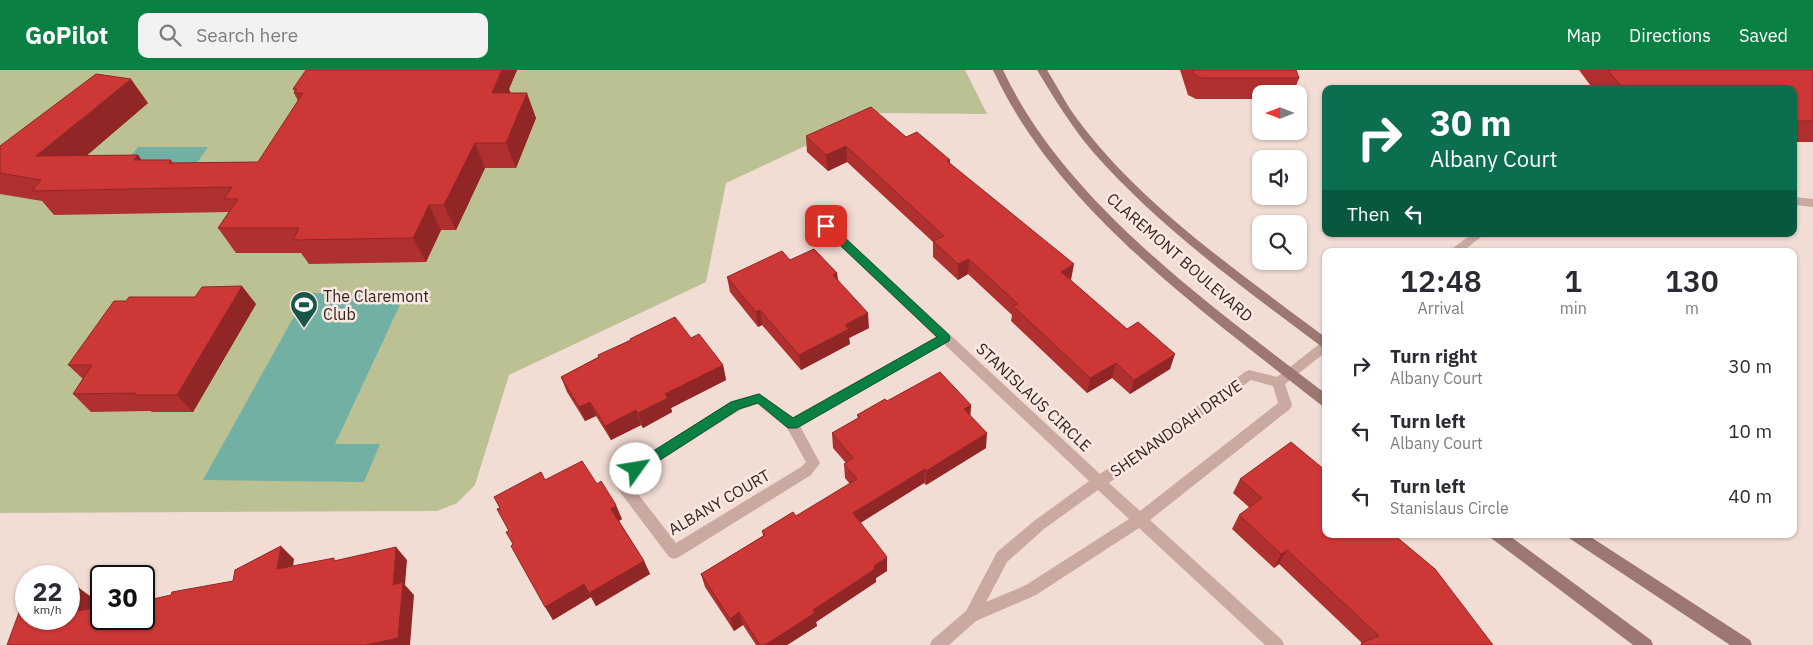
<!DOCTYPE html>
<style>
:root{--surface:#fff;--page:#f2f2f3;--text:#2b2b33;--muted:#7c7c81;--accent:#0b8043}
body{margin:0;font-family:"IBM Plex Sans",sans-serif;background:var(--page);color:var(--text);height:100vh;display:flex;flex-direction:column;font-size:19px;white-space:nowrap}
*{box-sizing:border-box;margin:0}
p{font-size:16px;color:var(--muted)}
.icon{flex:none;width:28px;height:28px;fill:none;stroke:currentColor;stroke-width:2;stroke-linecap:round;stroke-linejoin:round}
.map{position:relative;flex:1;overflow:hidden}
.panel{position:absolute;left:1322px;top:178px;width:475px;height:290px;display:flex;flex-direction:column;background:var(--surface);border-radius:10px;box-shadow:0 1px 4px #0004}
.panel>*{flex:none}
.hud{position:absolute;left:1322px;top:15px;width:475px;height:152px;border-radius:10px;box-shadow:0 1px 4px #0004;background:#0b6e4f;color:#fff;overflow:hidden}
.needle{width:32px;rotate:270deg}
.buttons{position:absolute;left:1252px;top:15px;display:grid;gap:10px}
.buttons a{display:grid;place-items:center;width:55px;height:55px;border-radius:10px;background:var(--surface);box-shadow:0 1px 4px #0004;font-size:25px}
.speed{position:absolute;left:15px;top:495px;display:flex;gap:10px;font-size:25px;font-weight:700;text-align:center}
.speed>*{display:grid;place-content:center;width:65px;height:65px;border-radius:50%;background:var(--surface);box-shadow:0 1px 4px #0004;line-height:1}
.speed small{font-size:12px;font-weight:400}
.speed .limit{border:2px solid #111;border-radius:8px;background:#fff;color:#111}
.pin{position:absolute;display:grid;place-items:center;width:42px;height:42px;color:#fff;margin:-21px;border-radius:10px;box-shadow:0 2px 8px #0006}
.me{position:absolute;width:55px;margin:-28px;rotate:58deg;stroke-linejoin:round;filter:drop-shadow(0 0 4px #0008)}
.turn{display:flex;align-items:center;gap:18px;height:105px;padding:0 25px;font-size:22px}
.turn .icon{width:65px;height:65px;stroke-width:2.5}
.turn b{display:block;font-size:35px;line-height:42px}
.then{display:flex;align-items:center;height:48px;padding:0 25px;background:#0003;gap:10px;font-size:19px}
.eta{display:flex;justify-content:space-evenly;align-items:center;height:85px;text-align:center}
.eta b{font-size:30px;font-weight:600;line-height:35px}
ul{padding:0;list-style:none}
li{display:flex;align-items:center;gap:15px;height:65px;padding:0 25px}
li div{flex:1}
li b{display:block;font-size:19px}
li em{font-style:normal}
header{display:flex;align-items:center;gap:30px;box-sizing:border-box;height:70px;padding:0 25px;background:var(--accent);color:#fff}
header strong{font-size:24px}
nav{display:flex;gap:28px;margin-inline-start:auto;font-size:18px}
.search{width:350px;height:45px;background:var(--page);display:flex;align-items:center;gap:12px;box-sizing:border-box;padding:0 18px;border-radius:10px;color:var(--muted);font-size:19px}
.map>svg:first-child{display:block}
.green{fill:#bcc194}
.water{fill:#72b0a4}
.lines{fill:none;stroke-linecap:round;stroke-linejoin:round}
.street{fill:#caa9a0;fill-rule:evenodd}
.secondary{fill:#9d7772;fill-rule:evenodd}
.wall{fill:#b0302f}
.shaded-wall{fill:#902726}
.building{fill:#cd3837;stroke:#902726}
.route{fill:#0b8043;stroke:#07532c}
.labels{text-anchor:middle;stroke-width:5;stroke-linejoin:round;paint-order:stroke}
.street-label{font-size:16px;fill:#332524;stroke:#fae8e1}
.poi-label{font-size:16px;fill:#332524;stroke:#fae8e1;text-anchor:start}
</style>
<header>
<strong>GoPilot</strong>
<div class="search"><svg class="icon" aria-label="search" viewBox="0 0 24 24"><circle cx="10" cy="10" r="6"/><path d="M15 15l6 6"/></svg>Search here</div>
<nav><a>Map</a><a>Directions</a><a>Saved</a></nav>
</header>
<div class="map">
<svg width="1813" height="575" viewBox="0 0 1813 575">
<rect width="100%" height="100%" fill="#f2ddd5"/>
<path class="green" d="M 0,0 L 965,0 L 987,44 L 876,43 L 726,113 L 706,212 L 509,305 L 475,415 L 457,433 L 437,441 L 0,443 Z"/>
<path class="water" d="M 138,77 L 208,77 L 192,100 L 119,100 Z
M 307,223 L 405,224 L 335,374 L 380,374 L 364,412 L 203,410 Z"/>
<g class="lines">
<path class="street" d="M 1794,127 L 1813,129 L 1813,137 L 1794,135 Z
M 812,139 L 816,140 L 1100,404 L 1245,302 L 1249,300 L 1277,307 L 1322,272 L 1326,270 L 1326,282 L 1285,314 L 1292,335 L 1290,339 L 1150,450 L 1282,570 L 1284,575 L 1265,575 L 1139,458 L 1036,525 L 976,551 L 949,575 L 930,575 L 932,570 L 966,541 L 997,482 L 1034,451 L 1089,411 L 944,274 L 800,356 L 820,393 L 811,405 L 679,487 L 674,489 L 669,487 L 614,414 L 612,410 L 614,406 L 730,332 L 759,323 L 793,347 L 936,267 L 808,146 L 807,143 L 808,140 ZM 1251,310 L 1273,316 L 1278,333 L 1140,441 L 1109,413 ZM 757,334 L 787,358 L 806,392 L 801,397 L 676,473 L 628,411 L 740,340 ZM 1098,420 L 1129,449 L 1026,515 L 986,532 L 1007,492 L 1044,459 Z
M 1472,164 L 1485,164 L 1463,181 L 1449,181 Z"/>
<path class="secondary" d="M 993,0 L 1003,0 C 1065,133 1212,236 1326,324 L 1326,336 L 1321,335 C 1205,243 1056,138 993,0 Z
M 1037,0 L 1047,0 C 1055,13 1062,26 1070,39 C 1134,131 1238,201 1326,268 L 1326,279 L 1322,277 C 1242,217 1159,157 1093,82 C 1071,56 1054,28 1037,0 Z
M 1489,464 L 1507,464 L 1651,570 L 1653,575 L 1633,575 L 1491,468 Z
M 1567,464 L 1586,464 L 1750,570 L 1752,575 L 1730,575 L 1569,468 Z"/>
</g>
<path class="wall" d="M 306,0 L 517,0 L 509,19 L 511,23 L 536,48 L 516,98 L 485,98 L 456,160 L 441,160 L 426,192 L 309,194 L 301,183 L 236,183 L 218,158 L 229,142 L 54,145 L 42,131 L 0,124 L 0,76 L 148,33 L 86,86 L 138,85 L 141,90 L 171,90 L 173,93 L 258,92 L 298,31 L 294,23 L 295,22 L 293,19 Z
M 1180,0 L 1296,0 L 1299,8 L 1293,24 L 1261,24 L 1261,29 L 1196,29 L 1188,25 Z
M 1579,0 L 1813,0 L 1813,72 L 1794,72 L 1794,19 L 1593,19 Z
M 806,66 L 906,67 L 950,90 L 950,93 L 1071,210 L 1170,299 L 1130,324 L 1112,308 L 1087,323 L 1011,251 L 1012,245 L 968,204 L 958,210 L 933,187 L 933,172 L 847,92 L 828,101 L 807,82 Z
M 790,190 L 837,203 L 838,210 L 869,258 L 849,268 L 850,274 L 801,300 L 762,255 L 758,257 L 730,222 L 727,207 Z
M 256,234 L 193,342 L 152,342 L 150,341 L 91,342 L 73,324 L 83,309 L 68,295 Z
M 691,268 L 723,295 L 726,310 L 671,338 L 672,342 L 643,358 L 641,355 L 611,370 L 596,346 L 585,351 L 567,322 L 561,307 L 630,270 L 630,269 Z
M 887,331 L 971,335 L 970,346 L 986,378 L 926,415 L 924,413 L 860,453 L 887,501 L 876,508 L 876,512 L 816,552 L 817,556 L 787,575 L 756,575 L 743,555 L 734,561 L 705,517 L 701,504 L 763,466 L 762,461 L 796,446 L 850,414 L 845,408 L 844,394 L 846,393 L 833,378 L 832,363 L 858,348 L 857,345 Z
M 1240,409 L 1326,464 L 1493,575 L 1360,575 L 1362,573 L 1279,494 L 1274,498 L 1232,459 L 1239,445 L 1250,438 L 1233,423 Z
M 545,410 L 597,414 L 622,449 L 619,451 L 644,491 L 650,504 L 596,536 L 591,527 L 553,550 L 513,474 L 509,461 L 500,438 Z"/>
<path class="shaded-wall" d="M 498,0 L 517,0 L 509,19 L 511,25 L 492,23 Z
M 131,9 L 148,33 L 57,111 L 36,86 Z
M 527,23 L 536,48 L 516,98 L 506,73 Z
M 475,73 L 485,98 L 456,160 L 444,135 Z
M 846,76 L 847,92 L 828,101 L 826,85 Z
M 138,85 L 156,110 L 134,90 Z
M 429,135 L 441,160 L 426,192 L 413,168 Z
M 969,189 L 968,204 L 958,210 L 958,194 Z
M 1074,194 L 1071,210 L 1061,202 Z
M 837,203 L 838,219 L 833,205 Z
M 242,216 L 256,234 L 193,342 L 177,325 Z
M 760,240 L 762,255 L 758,257 L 756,242 Z
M 868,243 L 869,258 L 849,268 L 850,274 L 801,300 L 799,285 L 845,255 Z
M 1175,284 L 1170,299 L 1130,324 L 1134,310 Z
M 1116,293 L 1112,308 L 1087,323 L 1090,308 Z
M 723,295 L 726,310 L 671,338 L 672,342 L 643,358 L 638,343 L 665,324 Z
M 590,332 L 596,346 L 585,351 L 579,337 Z
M 971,335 L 970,349 L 964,339 Z
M 636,340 L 641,355 L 611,370 L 605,356 Z
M 987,363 L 986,378 L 926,415 L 926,401 Z
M 925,399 L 924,413 L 854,457 L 853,443 Z
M 616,435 L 622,449 L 617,452 L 611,439 Z
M 281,476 L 294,489 L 291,513 L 277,499 Z
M 396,477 L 407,490 L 405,515 L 414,525 L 410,575 L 366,575 L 393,515 Z
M 1287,480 L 1279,494 L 1274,498 L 1281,484 Z
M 887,487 L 887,501 L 876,508 L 876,512 L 816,552 L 817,556 L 787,575 L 765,575 Z
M 644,491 L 650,504 L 596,536 L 589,523 Z
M 584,514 L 591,527 L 553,550 L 545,537 Z
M 79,518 L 97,531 L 90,554 L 71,542 Z
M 739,542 L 743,555 L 734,561 L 730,549 Z"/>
<path class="building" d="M 306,0 L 502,0 L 492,23 L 527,23 L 506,73 L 475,73 L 444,135 L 429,135 L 413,168 L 293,170 L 299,158 L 218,158 L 238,129 L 224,129 L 232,117 L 32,121 L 41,110 L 0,103 L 0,76 L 96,4 L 131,9 L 36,86 L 138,85 L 134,90 L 171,90 L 169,93 L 258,92 L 303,23 L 294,23 L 297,19 L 293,19 Z
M 1192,0 L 1296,0 L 1299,8 L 1202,8 L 1193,4 Z
M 1608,0 L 1813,0 L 1813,51 L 1794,51 L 1794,19 L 1623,19 Z
M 871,37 L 906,67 L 917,62 L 950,90 L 947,91 L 1074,194 L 1061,202 L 1127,259 L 1138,252 L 1175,284 L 1134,310 L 1116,293 L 1090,308 L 1013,236 L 1018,234 L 969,189 L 958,194 L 933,171 L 944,166 L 846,76 L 826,85 L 806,66 Z
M 814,179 L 837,203 L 833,205 L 868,243 L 845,255 L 849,259 L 799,285 L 760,240 L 756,242 L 727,207 L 782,181 L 790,190 Z
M 242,216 L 177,325 L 135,325 L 135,323 L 73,324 L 92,295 L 68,295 L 114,231 L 126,231 L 129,227 L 195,227 L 202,217 Z
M 675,247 L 691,268 L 699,264 L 723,295 L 665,324 L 668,328 L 638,343 L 636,340 L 605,356 L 590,332 L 579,337 L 561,307 L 599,287 L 598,285 L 631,270 L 630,269 Z
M 940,302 L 971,335 L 964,339 L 987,363 L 926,401 L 925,399 L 853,443 L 887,487 L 874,496 L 875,499 L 813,540 L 815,543 L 765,575 L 760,575 L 739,542 L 730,549 L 701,504 L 765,465 L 762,461 L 793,442 L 796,446 L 857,409 L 844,394 L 853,388 L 832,363 L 860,347 L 857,345 L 885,329 L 887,331 Z
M 1291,372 L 1326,401 L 1326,464 L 1393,464 L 1435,499 L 1493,575 L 1363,575 L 1361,573 L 1379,566 L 1287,480 L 1281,484 L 1239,445 L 1262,428 L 1240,409 Z
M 582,391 L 597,414 L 601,411 L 616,435 L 611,439 L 644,491 L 589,523 L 584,514 L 545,537 L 511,476 L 513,474 L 506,462 L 509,461 L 497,439 L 500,438 L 494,427 L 541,402 L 545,410 Z
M 281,476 L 277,499 L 334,488 L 334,491 L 396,477 L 393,515 L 403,512 L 398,568 L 366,575 L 7,575 L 24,529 L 26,529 L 26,549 L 69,549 L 69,521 L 79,518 L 71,542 L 101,537 L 101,549 L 144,549 L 144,531 L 171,525 L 172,522 L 233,511 L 235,500 Z"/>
<path class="route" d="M 826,152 L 829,153 L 949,265 L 950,268 L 949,271 L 797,358 L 788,358 L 758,333 L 739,339 L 640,403 L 636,404 L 631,403 L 630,399 L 631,395 L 731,332 L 759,324 L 793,348 L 937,267 L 822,158 L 820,156 Z"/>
<defs>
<symbol id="stadium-pin" viewBox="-11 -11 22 30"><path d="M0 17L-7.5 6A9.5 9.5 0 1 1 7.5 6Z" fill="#18564b" stroke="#fae8e1"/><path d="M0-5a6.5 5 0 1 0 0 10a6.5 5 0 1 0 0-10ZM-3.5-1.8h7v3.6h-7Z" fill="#fff"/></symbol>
</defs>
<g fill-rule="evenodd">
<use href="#stadium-pin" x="288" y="219" width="32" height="43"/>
</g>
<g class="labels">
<g class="street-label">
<text transform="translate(1180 187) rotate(41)" y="6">CLAREMONT BOULEVARD</text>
<text transform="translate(1034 327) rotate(43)" y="6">STANISLAUS CIRCLE</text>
<text transform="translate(1176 358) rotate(-35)" y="6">SHENANDOAH DRIVE</text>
<text transform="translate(719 432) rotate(-30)" y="6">ALBANY COURT</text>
</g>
<g class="poi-label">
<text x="323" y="232">The Claremont<tspan x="323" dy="18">Club</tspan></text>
</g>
</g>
</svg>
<div class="buttons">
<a><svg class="needle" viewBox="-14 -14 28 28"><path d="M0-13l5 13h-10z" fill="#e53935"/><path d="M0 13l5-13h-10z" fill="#7c7c81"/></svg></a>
<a><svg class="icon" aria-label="sound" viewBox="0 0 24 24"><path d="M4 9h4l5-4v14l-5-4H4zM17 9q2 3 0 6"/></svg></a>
<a><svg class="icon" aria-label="search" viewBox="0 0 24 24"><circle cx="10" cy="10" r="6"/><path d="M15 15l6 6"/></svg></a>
</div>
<div class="speed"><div>22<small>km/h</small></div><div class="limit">30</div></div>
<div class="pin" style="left:826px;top:156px;background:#d93025"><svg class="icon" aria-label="arrive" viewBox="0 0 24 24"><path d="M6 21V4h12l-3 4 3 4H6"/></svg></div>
<svg class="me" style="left:636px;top:399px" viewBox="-20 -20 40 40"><circle r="19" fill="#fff"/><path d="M0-13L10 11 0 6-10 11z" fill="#0b8043"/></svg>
<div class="hud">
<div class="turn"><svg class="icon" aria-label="right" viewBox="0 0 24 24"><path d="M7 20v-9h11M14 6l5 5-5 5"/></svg><div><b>30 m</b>Albany Court</div></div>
<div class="then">Then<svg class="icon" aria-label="left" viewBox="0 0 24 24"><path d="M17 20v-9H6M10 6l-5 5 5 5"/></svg></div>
</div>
<section class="panel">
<div class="eta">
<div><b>12:48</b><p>Arrival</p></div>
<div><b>1</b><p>min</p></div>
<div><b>130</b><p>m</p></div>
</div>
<ul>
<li><svg class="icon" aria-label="right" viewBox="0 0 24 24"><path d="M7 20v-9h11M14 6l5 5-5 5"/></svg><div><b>Turn right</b><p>Albany Court</p></div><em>30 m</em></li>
<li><svg class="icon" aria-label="left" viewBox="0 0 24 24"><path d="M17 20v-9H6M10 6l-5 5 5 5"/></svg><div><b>Turn left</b><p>Albany Court</p></div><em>10 m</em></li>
<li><svg class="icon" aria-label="left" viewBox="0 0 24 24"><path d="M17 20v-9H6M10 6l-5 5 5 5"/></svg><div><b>Turn left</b><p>Stanislaus Circle</p></div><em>40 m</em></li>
</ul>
</section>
</div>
